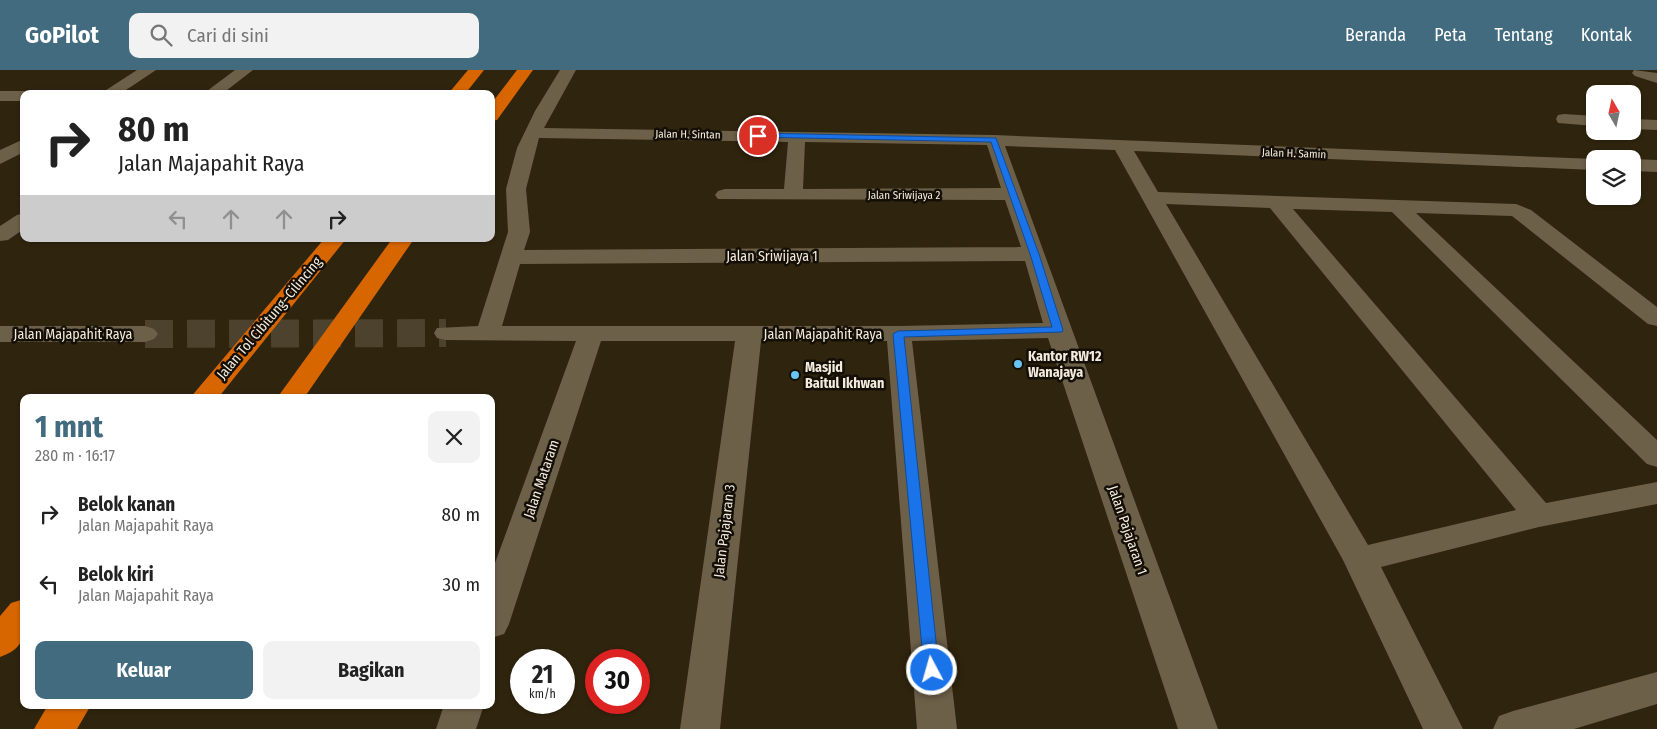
<!DOCTYPE html>
<html lang="id">
<meta charset="utf-8">
<style>
:root{--surface:#fff;--page:#f2f2f2;--text:#222;--muted:#767676;--accent:#426b7f}
body{margin:0;font-family:"Fira Sans Condensed",sans-serif;background:var(--page);color:var(--text);height:100vh;display:flex;flex-direction:column;font-size:19px;white-space:nowrap}
*{box-sizing:border-box;margin:0}
p{font-size:16px;color:var(--muted)}
.icon{flex:none;width:28px;height:28px;fill:none;stroke:currentColor;stroke-width:2;stroke-linecap:round;stroke-linejoin:round}
.map{position:relative;flex:1;overflow:hidden}
.details{position:absolute;left:20px;top:324px;width:475px;height:315px;display:flex;flex-direction:column;background:var(--surface);border-radius:10px;box-shadow:0 1px 4px #0004}
.details>*{flex:none}
.banner{position:absolute;left:20px;top:20px;width:475px;height:152px;border-radius:10px;box-shadow:0 1px 4px #0004;background:#fff;color:var(--text);overflow:hidden}
.needle{width:32px;rotate:351deg}
.controls{position:absolute;left:1586px;top:15px;display:grid;gap:10px}
.controls a{display:grid;place-items:center;width:55px;height:55px;border-radius:10px;background:var(--surface);box-shadow:0 1px 4px #0004;font-size:25px}
.speed{position:absolute;left:510px;top:579px;display:flex;gap:10px;font-size:25px;font-weight:700;text-align:center}
.speed>*{display:grid;place-content:center;width:65px;height:65px;border-radius:50%;background:var(--surface);box-shadow:0 1px 4px #0004;line-height:1}
.speed small{font-size:12px;font-weight:400}
.speed .limit{border:8px solid #d22;background:#fff;color:#111}
.pin{position:absolute;display:grid;place-items:center;width:42px;height:42px;color:#fff;margin:-21px;border:2px solid #fff;border-radius:50%;box-shadow:0 1px 5px #0007}
.me{position:absolute;width:55px;margin:-28px;rotate:354deg;stroke-linejoin:round;filter:drop-shadow(0 0 4px #0008)}
.turn{display:flex;align-items:center;gap:18px;height:105px;padding:0 15px;font-size:22px}
.turn .icon{width:65px;height:65px;stroke-width:2.5}
.turn b{display:block;font-size:35px;line-height:42px}
.lanes{display:flex;align-items:center;height:48px;padding:0 15px;background:#0003;justify-content:center;gap:25px;direction:ltr}
.lanes .off{opacity:.35}
.round{display:grid;place-items:center;flex:none;width:52px;height:52px;border-radius:10px;background:var(--page)}
.headline{display:flex;align-items:center;justify-content:space-between;height:85px;padding:0 15px}
h1{font-size:30px;font-weight:700;line-height:38px;color:var(--accent)}
.primary-button{display:flex;gap:10px;margin-top:auto;padding:10px 15px}
.primary-button a{flex:1;height:58px;border-radius:10px;background:var(--accent);color:#fff;font-size:20px;font-weight:700;line-height:58px;text-align:center}
.primary-button a+a{background:var(--page);color:var(--text)}
ul{padding:0;list-style:none}
li{display:flex;align-items:center;gap:15px;height:70px;padding:0 15px}
li div{flex:1}
li b{display:block;font-size:19px}
li em{font-style:normal}
header{display:flex;align-items:center;gap:30px;box-sizing:border-box;height:70px;padding:0 25px;background:var(--accent);color:#fff}
header strong{font-size:24px}
nav{display:flex;gap:28px;margin-inline-start:auto;font-size:18px}
.search{width:350px;height:45px;background:var(--page);display:flex;align-items:center;gap:12px;box-sizing:border-box;padding:0 18px;border-radius:10px;color:var(--muted);font-size:19px}
.map>svg:first-child{display:block}
.lines{fill:none;stroke-linecap:round;stroke-linejoin:round}
.minor-tunnel{stroke:#4c422d;stroke-width:28;stroke-dasharray:28 14;stroke-linecap:butt}
.minor{fill:#6d6049;fill-rule:evenodd}
.motorway{fill:#d86600;fill-rule:evenodd}
.route{fill:#1a73e8;stroke:#114b97}
.poi-dot{fill:#68c4f0;stroke:#130e06;stroke-width:2}
.labels{text-anchor:middle;stroke-width:5;stroke-linejoin:round;paint-order:stroke}
.far-street-label{font-size:11px;fill:#f3ebde;stroke:#130e06}
.street-label{font-size:14px;fill:#f3ebde;stroke:#130e06}
.poi-label{font-size:14px;font-weight:bold;fill:#f3ebde;stroke:#130e06;text-anchor:start}
</style>
<header>
<strong>GoPilot</strong>
<div class="search"><svg class="icon" aria-label="search" viewBox="0 0 24 24"><circle cx="10" cy="10" r="6"/><path d="M15 15l6 6"/></svg>Cari di sini</div>
<nav><a>Beranda</a><a>Peta</a><a>Tentang</a><a>Kontak</a></nav>
</header>
<div class="map">
<svg width="1657" height="659" viewBox="0 0 1657 659">
<rect width="100%" height="100%" fill="#2f240e"/>
<g class="lines">
<path class="minor-tunnel" d="M 145,264 L 446,263"/>
<path class="minor" d="M 137,0 L 156,0 L 120,24 L 100,24 Z
M 235,0 L 253,0 L 222,24 L 203,24 Z
M 560,0 L 576,0 L 544,58 L 994,65 L 1596,89 L 1595,100 L 1134,81 L 1158,122 L 1516,134 L 1531,140 L 1657,237 L 1657,256 L 1648,254 L 1512,146 L 1416,143 L 1657,370 L 1657,397 L 1647,394 L 1392,142 L 1293,139 L 1546,433 L 1657,412 L 1657,434 L 1539,457 L 1381,497 L 1463,659 L 1423,659 L 1343,490 L 1115,80 L 1005,76 L 1218,659 L 1178,659 L 1048,268 L 912,271 L 957,659 L 917,659 L 887,271 L 761,271 L 720,659 L 680,659 L 735,271 L 601,271 L 509,554 L 504,564 L 491,568 L 491,504 L 576,271 L 446,270 L 437,268 L 434,263 L 437,258 L 478,256 L 508,162 L 506,119 L 517,78 L 535,41 ZM 539,68 L 788,72 L 784,119 L 725,119 L 718,121 L 715,125 L 718,129 L 1005,130 L 1021,177 L 524,180 L 530,162 L 526,119 ZM 805,72 L 987,75 L 1001,118 L 803,119 ZM 1166,134 L 1270,138 L 1516,440 L 1368,475 ZM 1025,191 L 1043,253 L 899,256 L 502,256 L 520,194 Z
M 1634,0 L 1657,3 L 1657,13 L 1635,6 L 1632,3 Z
M 0,21 L 24,21 L 30,24 L 24,24 L 24,31 L 0,31 Z
M 1564,44 L 1595,46 L 1595,56 L 1558,53 L 1556,49 L 1558,45 Z
M 1632,49 L 1657,50 L 1657,60 L 1632,59 Z
M 24,69 L 24,82 L 0,94 L 0,80 Z
M 1632,89 L 1657,90 L 1657,102 L 1632,101 Z
M 24,143 L 24,159 L 8,170 L 0,171 L 0,156 L 17,145 Z
M 0,256 L 145,256 L 154,259 L 158,264 L 154,269 L 145,272 L 0,272 Z
M 1657,602 L 1657,634 L 1574,659 L 1493,659 L 1499,646 L 1513,641 Z
M 444,635 L 484,635 L 476,659 L 436,659 Z"/>
<path class="motorway" d="M 468,0 L 484,0 L 465,24 L 448,24 Z
M 517,0 L 533,0 L 497,50 L 491,51 L 491,34 Z
M 324,169 L 346,169 L 218,328 L 190,328 Z
M 392,169 L 414,169 L 304,328 L 277,328 Z
M 24,529 C 24,556 31,577 0,587 L 0,546 L 11,533 Z
M 48,635 L 91,635 L 77,659 L 34,659 Z"/>
</g>
<path class="route" d="M 758,63 L 996,68 L 1039,184 L 1063,260 L 1062,262 L 904,267 L 939,600 L 937,604 L 932,606 L 926,604 L 924,600 L 893,264 L 898,261 L 1052,257 L 1030,184 L 991,72 L 755,67 Z"/>
<g class="poi-dot">
<circle cx="1018" cy="294" r="5"/>
<circle cx="795" cy="305" r="5"/>
</g>
<g class="labels">
<g class="far-street-label">
<text transform="translate(688 64) rotate(1)" y="4">Jalan H. Sintan</text>
<text transform="translate(1294 83) rotate(2)" y="4">Jalan H. Samin</text>
<text x="904" y="129">Jalan Sriwijaya 2</text>
</g>
<g class="street-label">
<text x="772" y="191">Jalan Sriwijaya 1</text>
<text transform="translate(269 248) rotate(-50)" y="5">Jalan Tol Cibitung–Cilincing</text>
<text x="73" y="269">Jalan Majapahit Raya</text>
<text x="823" y="269">Jalan Majapahit Raya</text>
<text transform="translate(541 409) rotate(-71)" y="5">Jalan Mataram</text>
<text transform="translate(1128 460) rotate(71)" y="5">Jalan Pajajaran 1</text>
<text transform="translate(724 461) rotate(-83)" y="5">Jalan Pajajaran 3</text>
</g>
<g class="poi-label">
<text x="1028" y="291">Kantor RW12<tspan x="1028" dy="16">Wanajaya</tspan></text>
<text x="805" y="302">Masjid<tspan x="805" dy="16">Baitul Ikhwan</tspan></text>
</g>
</g>
</svg>
<div class="controls">
<a><svg class="needle" viewBox="-14 -14 28 28"><path d="M0-13l5 13h-10z" fill="#e53935"/><path d="M0 13l5-13h-10z" fill="#767676"/></svg></a>
<a><svg class="icon" aria-label="layers" viewBox="0 0 24 24"><path d="M12 4l9 5-9 5-9-5zM3 14l9 5 9-5"/></svg></a>
</div>
<div class="speed"><div>21<small>km/h</small></div><div class="limit">30</div></div>
<div class="pin" style="left:758px;top:66px;background:#d93025"><svg class="icon" aria-label="arrive" viewBox="0 0 24 24"><path d="M6 21V4h12l-3 4 3 4H6"/></svg></div>
<svg class="me" style="left:932px;top:600px" viewBox="-20 -20 40 40"><circle r="17" fill="#1a73e8" stroke="#fff" stroke-width="3"/><path d="M0-11L8 9 0 5-8 9z" fill="#fff"/></svg>
<div class="banner">
<div class="turn"><svg class="icon" aria-label="right" viewBox="0 0 24 24"><path d="M7 20v-9h11M14 6l5 5-5 5"/></svg><div><b>80 m</b>Jalan Majapahit Raya</div></div>
<div class="lanes"><svg class="icon off" aria-label="left" viewBox="0 0 24 24"><path d="M17 20v-9H6M10 6l-5 5 5 5"/></svg><svg class="icon off" aria-label="ahead" viewBox="0 0 24 24"><path d="M12 20V5M6 11l6-6 6 6"/></svg><svg class="icon off" aria-label="ahead" viewBox="0 0 24 24"><path d="M12 20V5M6 11l6-6 6 6"/></svg><svg class="icon" aria-label="right" viewBox="0 0 24 24"><path d="M7 20v-9h11M14 6l5 5-5 5"/></svg></div>
</div>
<section class="details">
<div class="headline"><div><h1>1 mnt</h1><p>280 m · 16:17</p></div><a class="round"><svg class="icon" aria-label="close" viewBox="0 0 24 24"><path d="M6 6l12 12M18 6L6 18"/></svg></a></div>
<ul>
<li><svg class="icon" aria-label="right" viewBox="0 0 24 24"><path d="M7 20v-9h11M14 6l5 5-5 5"/></svg><div><b>Belok kanan</b><p>Jalan Majapahit Raya</p></div><em>80 m</em></li>
<li><svg class="icon" aria-label="left" viewBox="0 0 24 24"><path d="M17 20v-9H6M10 6l-5 5 5 5"/></svg><div><b>Belok kiri</b><p>Jalan Majapahit Raya</p></div><em>30 m</em></li>
</ul>
<div class="primary-button"><a>Keluar</a><a>Bagikan</a></div>
</section>
</div>
